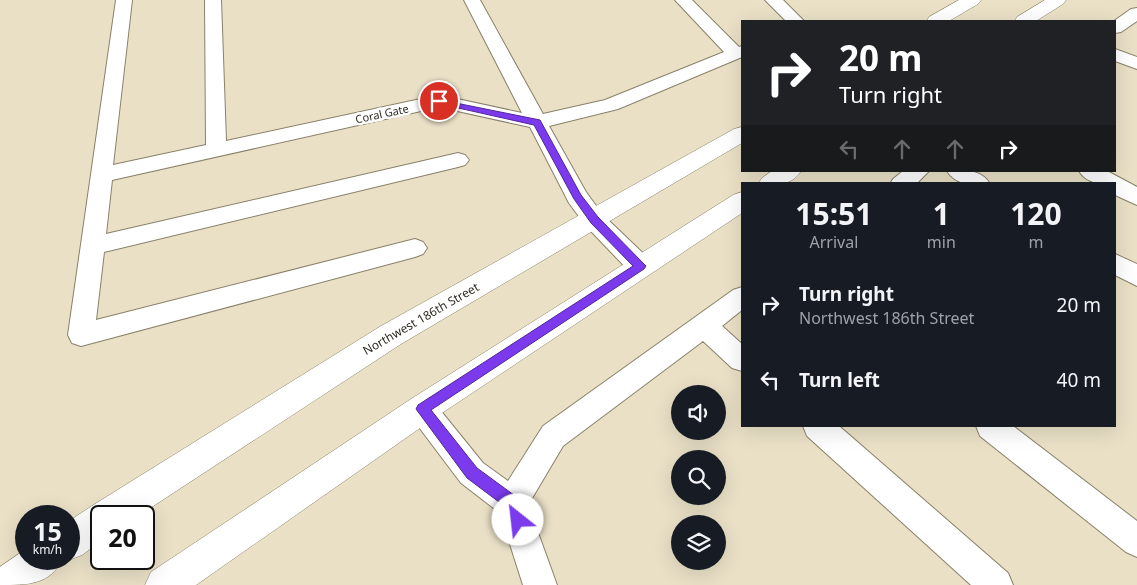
<!DOCTYPE html>
<style>
:root{--surface:#171b24;--page:#20242c;--text:#f1f3f6;--muted:#9ea1a6}
body{margin:0;font-family:"Noto Sans",sans-serif;background:var(--page);color:var(--text);height:100vh;display:flex;flex-direction:column;font-size:19px;white-space:nowrap}
*{box-sizing:border-box;margin:0}
p{font-size:16px;color:var(--muted)}
.icon{flex:none;width:28px;height:28px;fill:none;stroke:currentColor;stroke-width:2;stroke-linecap:round;stroke-linejoin:round}
.map{position:relative;flex:1;overflow:hidden}
.drawer{position:absolute;left:741px;top:182px;width:375px;height:245px;display:flex;flex-direction:column;background:var(--surface);border-radius:0px;box-shadow:0 5px 20px #0002}
.drawer>*{flex:none}
.banner{position:absolute;left:741px;top:20px;width:375px;height:152px;border-radius:0px;box-shadow:0 5px 20px #0002;background:#202124;color:#fff;overflow:hidden}
.controls{position:absolute;left:671px;top:385px;display:grid;gap:10px}
.controls a{display:grid;place-items:center;width:55px;height:55px;border-radius:50%;background:var(--surface);box-shadow:0 5px 20px #0002;font-size:25px}
.speed{position:absolute;left:15px;top:505px;display:flex;gap:10px;font-size:25px;font-weight:700;text-align:center}
.speed>*{display:grid;place-content:center;width:65px;height:65px;border-radius:50%;background:var(--surface);box-shadow:0 5px 20px #0002;line-height:1}
.speed small{font-size:12px;font-weight:400}
.speed .limit{border:2px solid #111;border-radius:8px;background:#fff;color:#111}
.pin{position:absolute;display:grid;place-items:center;width:42px;height:42px;color:#fff;margin:-21px;border:2px solid #fff;border-radius:50%;box-shadow:0 1px 5px #0007}
.me{position:absolute;width:55px;margin:-28px;rotate:331deg;stroke-linejoin:round;filter:drop-shadow(0 0 4px #0008)}
.turn{display:flex;align-items:center;gap:18px;height:105px;padding:0 15px;font-size:22px}
.turn .icon{width:65px;height:65px;stroke-width:2.5}
.turn b{display:block;font-size:35px;line-height:42px}
.lanes{display:flex;align-items:center;height:48px;padding:0 15px;background:#0003;justify-content:center;gap:25px;direction:ltr}
.lanes .off{opacity:.35}
.eta{display:flex;justify-content:space-evenly;align-items:center;height:85px;text-align:center}
.eta b{font-size:30px;font-weight:700;line-height:35px}
ul{padding:0;list-style:none}
li{display:flex;align-items:center;gap:15px;height:75px;padding:0 15px}
li div{flex:1}
li b{display:block;font-size:19px}
li em{font-style:normal}
.map>svg:first-child{display:block}
.lines{fill:none;stroke-linecap:round;stroke-linejoin:round}
.service-casing{stroke:#898169;stroke-width:2}
.primary-casing{stroke:#898169;stroke-width:1}
.service{fill:#fff;fill-rule:evenodd}
.primary{fill:#fff;fill-rule:evenodd}
.route{fill:#7c3aed;stroke:#51269a}
.labels{text-anchor:middle;stroke-width:5;stroke-linejoin:round;paint-order:stroke}
.far-street-label{font-size:11px;fill:#2f2b22;stroke:#fff}
.street-label{font-size:12px;fill:#2f2b22;stroke:#fff}
</style>
<div class="map">
<svg width="1137" height="585" viewBox="0 0 1137 585">
<rect width="100%" height="100%" fill="#e9e0c6"/>
<g class="lines">
<defs>
<path id="service" d="M 116,0 L 132,0 L 113,165 L 206,145 L 205,0 L 221,0 L 226,141 L 439,95 L 522,113 L 464,0 L 480,0 L 543,114 L 605,100 L 724,52 L 675,0 L 692,0 L 739,47 L 742,46 L 742,57 L 618,109 L 549,126 L 586,192 L 602,214 L 649,259 L 652,266 L 649,273 L 640,275 L 631,273 L 586,226 L 569,203 L 530,127 L 439,107 L 112,180 L 106,234 L 458,153 L 465,155 L 469,160 L 465,165 L 458,167 L 104,252 L 96,320 L 415,239 L 423,242 L 427,248 L 423,254 L 415,257 L 81,346 L 72,343 L 68,335 Z
M 765,0 L 783,0 L 804,21 L 786,21 Z
M 1137,8 L 1137,21 L 1121,32 L 1115,33 L 1114,21 L 1131,9 Z
M 1115,49 L 1137,57 L 1137,69 L 1115,61 Z
M 903,171 L 929,171 L 916,184 L 890,184 L 893,179 Z
M 947,171 C 963,171 981,168 990,184 C 974,184 957,187 947,171 Z
M 1079,171 L 1107,171 L 1137,187 L 1137,205 L 1115,195 L 1115,184 C 1101,184 1087,184 1079,171 Z
M 1115,254 L 1137,264 L 1137,286 L 1115,275 Z
M 742,287 L 742,310 L 722,326 L 742,344 L 742,371 L 732,368 L 703,341 L 563,446 L 528,505 L 557,585 L 523,585 L 500,513 L 461,483 L 412,418 L 408,409 L 412,400 L 422,396 L 432,400 L 483,463 L 508,481 L 543,426 L 733,290 Z
M 803,426 L 839,426 L 1008,573 L 1013,585 L 971,585 L 807,436 Z
M 976,426 L 1013,426 L 1137,521 L 1137,557 L 1126,552 L 980,436 Z"/>
<path id="primary" d="M 959,0 L 981,0 L 978,4 L 949,21 L 927,21 L 929,17 Z
M 1045,0 L 1066,0 L 1063,4 L 1036,21 L 1015,21 L 1017,17 Z
M 742,127 L 742,143 L 401,344 L 138,516 L 101,516 L 101,541 L 82,555 L 69,560 L 66,559 L 69,559 L 69,521 L 95,504 L 381,326 L 734,129 Z
M 772,171 L 801,171 C 791,187 775,184 758,184 L 762,178 Z
M 742,192 L 742,213 L 433,419 L 196,585 L 145,585 L 151,572 L 411,399 L 733,195 Z
M 26,549 L 26,559 L 62,559 C 51,585 27,585 0,585 L 0,567 Z"/>
</defs>
<use href="#service" class="service-casing"/>
<use href="#primary" class="primary-casing"/>
<use href="#service" class="service"/>
<use href="#primary" class="primary"/>
</g>
<path class="route" d="M 436,99 L 540,120 L 581,195 L 598,217 L 646,266 L 644,269 L 431,410 L 477,468 L 518,498 L 525,520 L 523,525 L 518,527 L 513,525 L 507,508 L 467,478 L 416,409 L 418,405 L 633,266 L 591,223 L 574,199 L 534,125 L 436,103 Z"/>
<g class="labels">
<g class="far-street-label">
<text transform="translate(382 114) rotate(-12)" y="4">Coral Gate</text>
</g>
<g class="street-label">
<text transform="translate(421 319) rotate(-30)" y="4">Northwest 186th Street</text>
</g>
</g>
</svg>
<div class="controls">
<a><svg class="icon" aria-label="sound" viewBox="0 0 24 24"><path d="M4 9h4l5-4v14l-5-4H4zM17 9q2 3 0 6"/></svg></a>
<a><svg class="icon" aria-label="search" viewBox="0 0 24 24"><circle cx="10" cy="10" r="6"/><path d="M15 15l6 6"/></svg></a>
<a><svg class="icon" aria-label="layers" viewBox="0 0 24 24"><path d="M12 4l9 5-9 5-9-5zM3 14l9 5 9-5"/></svg></a>
</div>
<div class="speed"><div>15<small>km/h</small></div><div class="limit">20</div></div>
<div class="pin" style="left:439px;top:101px;background:#d93025"><svg class="icon" aria-label="arrive" viewBox="0 0 24 24"><path d="M6 21V4h12l-3 4 3 4H6"/></svg></div>
<svg class="me" style="left:518px;top:520px" viewBox="-20 -20 40 40"><circle r="19" fill="#fff"/><path d="M0-13L10 11 0 6-10 11z" fill="#7c3aed"/></svg>
<div class="banner">
<div class="turn"><svg class="icon" aria-label="right" viewBox="0 0 24 24"><path d="M7 20v-9h11M14 6l5 5-5 5"/></svg><div><b>20 m</b>Turn right</div></div>
<div class="lanes"><svg class="icon off" aria-label="left" viewBox="0 0 24 24"><path d="M17 20v-9H6M10 6l-5 5 5 5"/></svg><svg class="icon off" aria-label="ahead" viewBox="0 0 24 24"><path d="M12 20V5M6 11l6-6 6 6"/></svg><svg class="icon off" aria-label="ahead" viewBox="0 0 24 24"><path d="M12 20V5M6 11l6-6 6 6"/></svg><svg class="icon" aria-label="right" viewBox="0 0 24 24"><path d="M7 20v-9h11M14 6l5 5-5 5"/></svg></div>
</div>
<section class="drawer">
<div class="eta">
<div><b>15:51</b><p>Arrival</p></div>
<div><b>1</b><p>min</p></div>
<div><b>120</b><p>m</p></div>
</div>
<ul>
<li><svg class="icon" aria-label="right" viewBox="0 0 24 24"><path d="M7 20v-9h11M14 6l5 5-5 5"/></svg><div><b>Turn right</b><p>Northwest 186th Street</p></div><em>20 m</em></li>
<li><svg class="icon" aria-label="left" viewBox="0 0 24 24"><path d="M17 20v-9H6M10 6l-5 5 5 5"/></svg><div><b>Turn left</b></div><em>40 m</em></li>
</ul>
</section>
</div>
